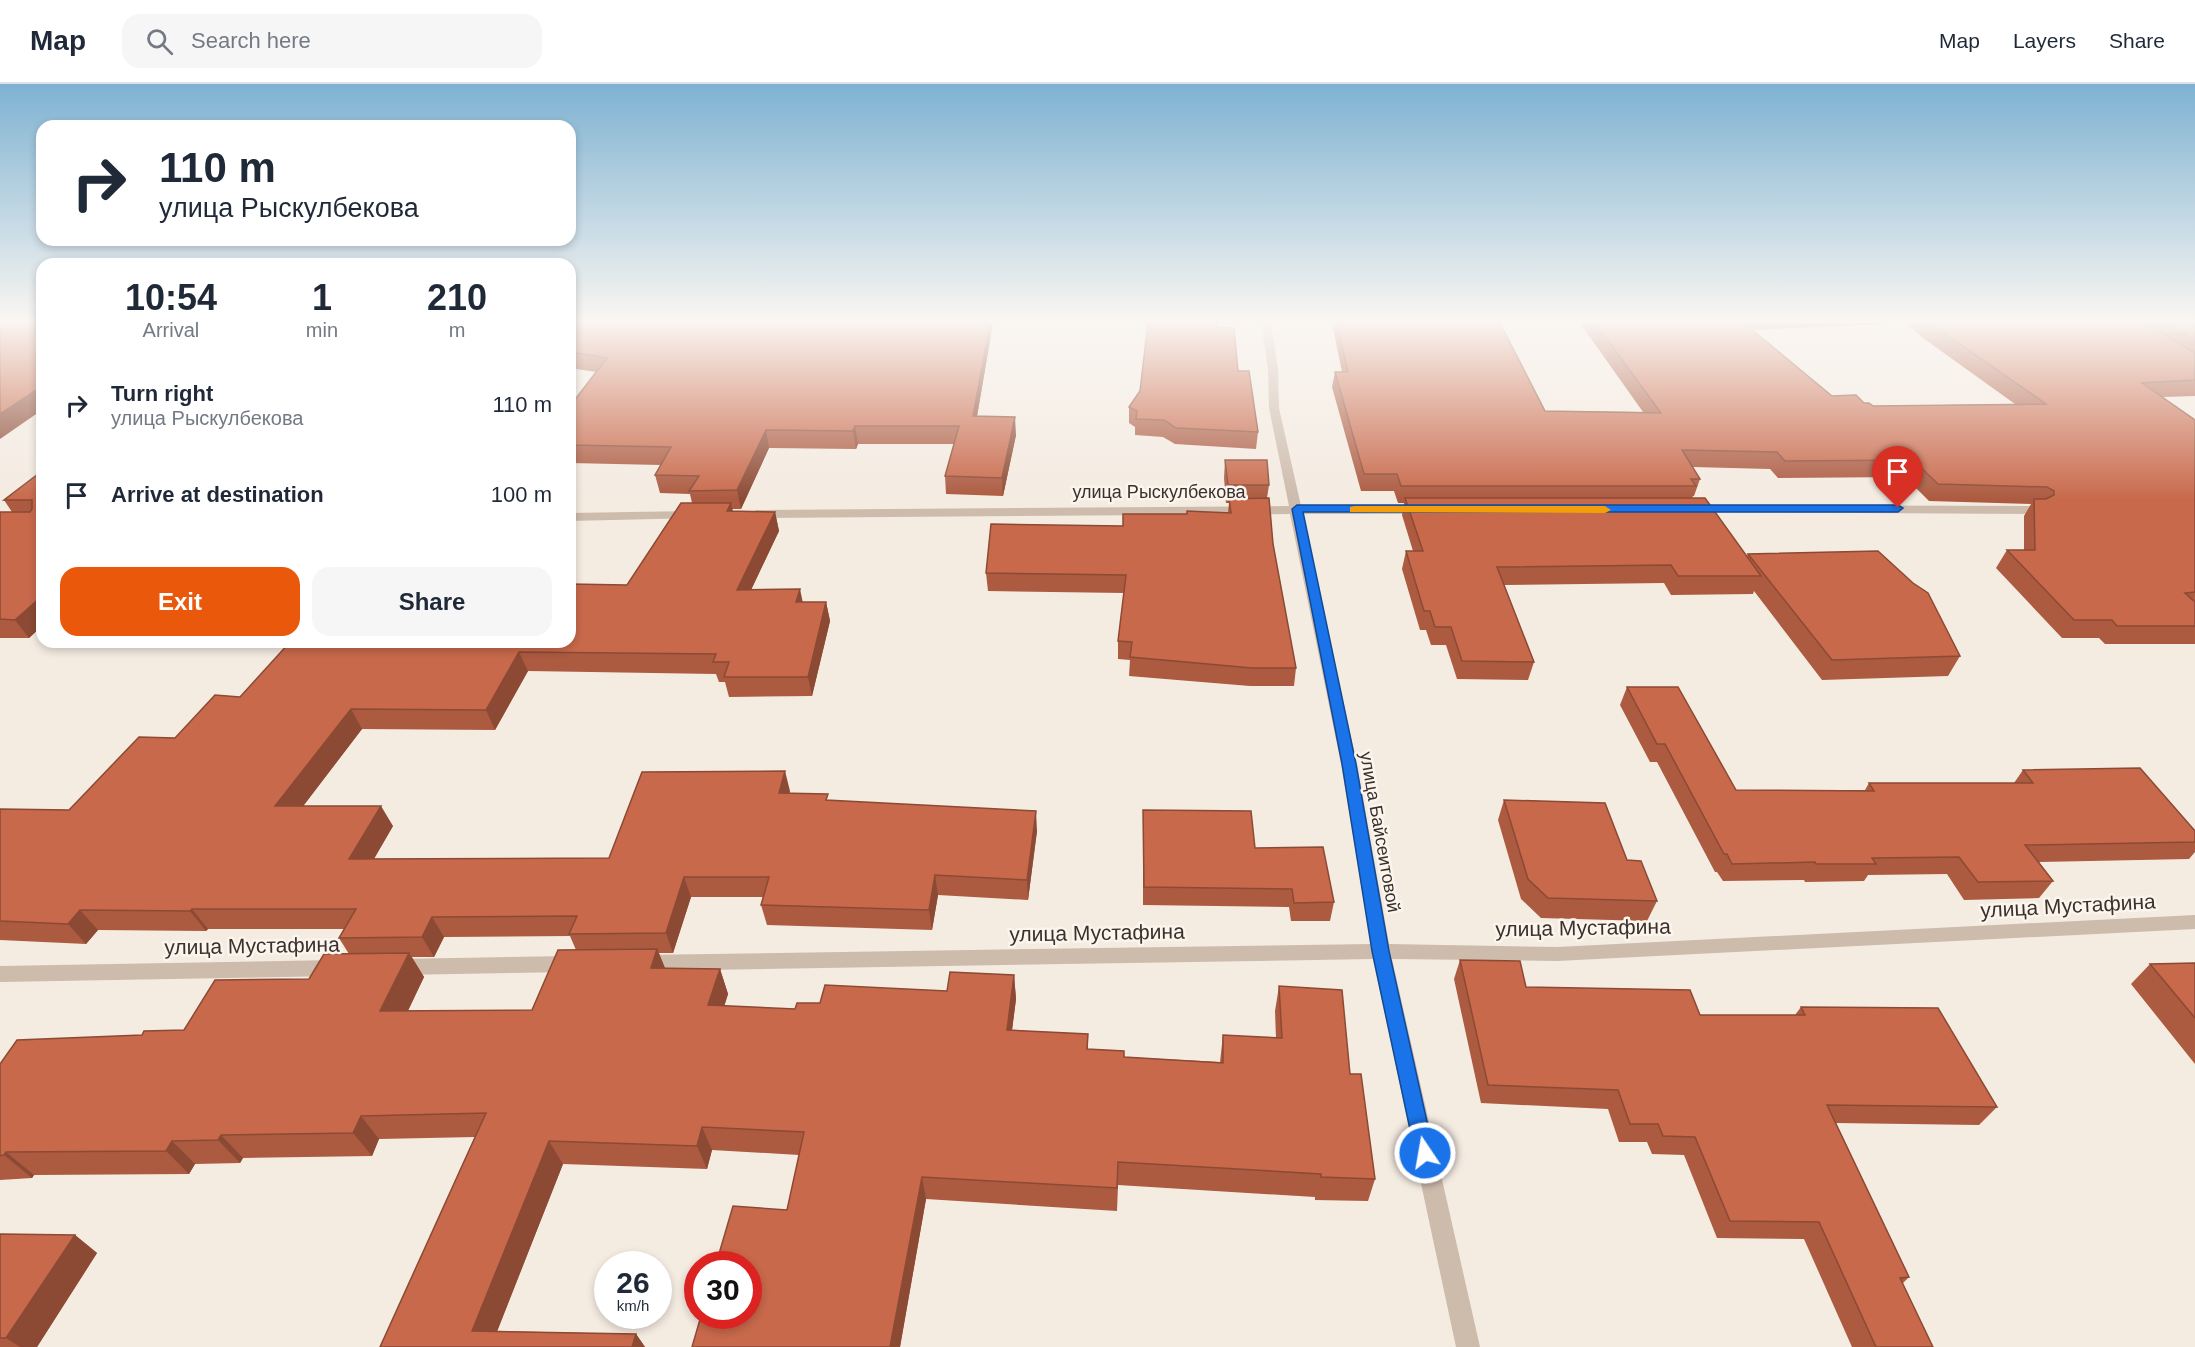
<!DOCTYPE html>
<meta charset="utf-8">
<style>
:root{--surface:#fff;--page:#f6f6f7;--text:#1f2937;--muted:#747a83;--line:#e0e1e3;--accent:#ea580c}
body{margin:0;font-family:Arial,sans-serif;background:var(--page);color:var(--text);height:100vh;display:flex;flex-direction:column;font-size:22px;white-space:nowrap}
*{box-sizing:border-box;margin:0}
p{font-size:20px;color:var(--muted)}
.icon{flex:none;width:33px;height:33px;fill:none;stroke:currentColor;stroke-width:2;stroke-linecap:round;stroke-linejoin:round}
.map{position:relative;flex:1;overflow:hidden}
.panel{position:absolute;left:36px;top:174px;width:540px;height:390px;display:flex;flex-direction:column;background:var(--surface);border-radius:18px;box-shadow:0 3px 9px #0003}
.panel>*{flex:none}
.banner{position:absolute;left:36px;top:36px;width:540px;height:126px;border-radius:18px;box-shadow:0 3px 9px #0003;background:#fff;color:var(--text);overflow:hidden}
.speed{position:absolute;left:594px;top:1167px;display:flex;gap:12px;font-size:30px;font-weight:700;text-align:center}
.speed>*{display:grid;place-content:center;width:78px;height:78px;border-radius:50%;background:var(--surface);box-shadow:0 3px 9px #0003;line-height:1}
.speed small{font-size:15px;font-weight:400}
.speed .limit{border:9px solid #d22;background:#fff;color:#111}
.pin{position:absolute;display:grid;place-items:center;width:51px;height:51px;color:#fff;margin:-62px -26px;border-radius:50% 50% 50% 0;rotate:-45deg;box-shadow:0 0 6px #0007}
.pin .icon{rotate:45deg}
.me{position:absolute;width:66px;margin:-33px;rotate:348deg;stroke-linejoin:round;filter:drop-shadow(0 0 4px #0008)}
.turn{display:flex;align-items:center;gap:21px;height:126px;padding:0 24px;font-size:27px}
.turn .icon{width:78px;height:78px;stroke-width:2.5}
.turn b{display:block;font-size:42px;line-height:51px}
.eta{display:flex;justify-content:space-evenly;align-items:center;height:102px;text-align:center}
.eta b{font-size:36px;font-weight:700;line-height:42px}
.cta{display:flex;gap:12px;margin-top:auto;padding:12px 24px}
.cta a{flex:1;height:69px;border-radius:18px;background:var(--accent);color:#fff;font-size:24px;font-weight:700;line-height:69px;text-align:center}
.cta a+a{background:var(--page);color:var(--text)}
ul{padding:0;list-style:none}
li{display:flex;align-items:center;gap:18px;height:90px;padding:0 24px}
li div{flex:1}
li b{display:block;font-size:22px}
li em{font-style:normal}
header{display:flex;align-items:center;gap:36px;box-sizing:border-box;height:84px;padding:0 30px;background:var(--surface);border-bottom:2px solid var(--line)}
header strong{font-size:28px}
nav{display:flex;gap:33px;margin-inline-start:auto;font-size:21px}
.search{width:420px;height:54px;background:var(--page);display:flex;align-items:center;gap:15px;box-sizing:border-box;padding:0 21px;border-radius:18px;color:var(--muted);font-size:22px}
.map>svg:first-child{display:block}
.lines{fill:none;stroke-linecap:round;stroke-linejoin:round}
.minor{fill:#cdbbac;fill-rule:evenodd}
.wall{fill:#ac5a40;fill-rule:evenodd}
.shaded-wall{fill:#8c4a34}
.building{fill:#c8694b;stroke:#8c4a34;stroke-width:1.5}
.route{fill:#1a73e8;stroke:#114b97;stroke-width:1.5}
.slow{fill:#f59e0b}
.labels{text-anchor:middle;stroke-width:5;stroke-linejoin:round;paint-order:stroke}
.street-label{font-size:18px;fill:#3b302b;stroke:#fbf5ee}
.near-street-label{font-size:21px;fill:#3b302b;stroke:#fbf5ee}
</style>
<header>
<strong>Map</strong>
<div class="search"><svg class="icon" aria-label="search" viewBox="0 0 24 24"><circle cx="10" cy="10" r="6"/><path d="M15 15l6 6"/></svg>Search here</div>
<nav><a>Map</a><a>Layers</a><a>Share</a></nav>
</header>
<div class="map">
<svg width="2195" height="1263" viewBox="0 0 2195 1263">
<rect width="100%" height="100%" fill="#f4ebe1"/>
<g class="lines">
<path class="minor" d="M 1261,239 L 1271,239 L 1278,285 L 1279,324 L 1301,422 L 1421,422 L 1427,426 L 1421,430 L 1302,430 L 1357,680 L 1389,860 L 1557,863 L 2195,831 L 2195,845 L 1557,877 L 1392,875 L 1480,1263 L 1456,1263 L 1373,875 L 642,887 L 635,884 L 633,879 L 635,874 L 642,871 L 1371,860 L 1341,680 L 1290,430 L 756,434 L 750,430 L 756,426 L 1289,422 L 1269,324 L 1268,285 Z
M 1694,421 L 2036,422 L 2042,426 L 2036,430 L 1690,428 L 1690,422 Z
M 693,427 L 699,431 L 697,434 L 570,437 L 570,429 Z
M 570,872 L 577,875 L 579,880 L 577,885 L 570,888 L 399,891 L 392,888 L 390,883 L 392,878 L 399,875 Z
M 336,876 L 343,879 L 345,884 L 343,889 L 336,892 L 0,898 L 0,882 Z"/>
</g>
<path class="wall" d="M 570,239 L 993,239 L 977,332 L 1016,351 L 1003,412 L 946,410 L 945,392 L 954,360 L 858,360 L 856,365 L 769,364 L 741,425 L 732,425 L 733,427 L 775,428 L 779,447 L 751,506 L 802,518 L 826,518 L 830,537 L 812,612 L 729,613 L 725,598 L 719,598 L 716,590 L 528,587 L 495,646 L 362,645 L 303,722 L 393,742 L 374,775 L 609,774 L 790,707 L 789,710 L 829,717 L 1037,747 L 1028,816 L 938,811 L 932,846 L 767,841 L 761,821 L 763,813 L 691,813 L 673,869 L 659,869 L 665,884 L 720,885 L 728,910 L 724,922 L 795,925 L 820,919 L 947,907 L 1014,891 L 1016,915 L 1012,946 L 1088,950 L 1088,965 L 1124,973 L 1220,978 L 1223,951 L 1276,954 L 1275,927 L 1279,902 L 1350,990 L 1375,1095 L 1368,1117 L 1315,1116 L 1315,1113 L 1118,1101 L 1117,1127 L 926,1115 L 900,1263 L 692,1263 L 787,1126 L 799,1071 L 712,1066 L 707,1085 L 563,1080 L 497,1247 L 636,1250 L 645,1263 L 380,1263 L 475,1053 L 379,1055 L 372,1072 L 243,1074 L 240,1079 L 195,1080 L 189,1090 L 34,1091 L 32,1094 L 0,1096 L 0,980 L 142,951 L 184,946 L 309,895 L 349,870 L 339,854 L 344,845 L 208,845 L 206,847 L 98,846 L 86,860 L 0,856 L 0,725 L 69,726 L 175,654 L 240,613 L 627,501 L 692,419 L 690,410 L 660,409 L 655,391 L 661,381 L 570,379 L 570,322 L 596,288 L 570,284 ZM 570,852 L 576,866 L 532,926 L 408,927 L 424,893 L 412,873 L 434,873 L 444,853 Z
M 1332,239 L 1500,239 L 1545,327 L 1643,328 L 1580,239 L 2195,239 L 2195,312 L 2163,313 L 2195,336 L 2195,560 L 2105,560 L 2099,554 L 2062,554 L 1996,484 L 2007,466 L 2024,466 L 2024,432 L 2031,420 L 1929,417 L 1905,393 L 1778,394 L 1770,385 L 1693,383 L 1700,395 L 1694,412 L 1693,412 L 1692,414 L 1747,472 L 1748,470 L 1960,572 L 1948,592 L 1822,596 L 1754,507 L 1753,510 L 1671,511 L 1664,499 L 1504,501 L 1534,578 L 1528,596 L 1457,595 L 1446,561 L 1431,561 L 1426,546 L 1420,546 L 1402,485 L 1406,467 L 1413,467 L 1402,431 L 1404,419 L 1398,419 L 1394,407 L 1361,407 L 1332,303 L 1335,288 L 1342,288 ZM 1906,239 L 1923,254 L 2015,320 L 1873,322 L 1864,319 L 1832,312 L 1753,246 Z
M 1217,243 L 1238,287 L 1258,348 L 1256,365 L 1175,360 L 1163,353 L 1135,351 L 1135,343 L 1129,339 L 1129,323 Z
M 1225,376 L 1269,401 L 1267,414 L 1273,460 L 1296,584 L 1294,602 L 1250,602 L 1129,592 L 1130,576 L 1118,575 L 1118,557 L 1124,509 L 988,507 L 986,489 L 1123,442 L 1187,430 L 1228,428 L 1229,419 L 1226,419 L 1224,394 Z
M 42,387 L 42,542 L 29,554 L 0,554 L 0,428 L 12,428 L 4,416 Z
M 1627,603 L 1736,706 L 1865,706 L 1869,699 L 2014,699 L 2023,686 L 2195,747 L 2195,768 L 2189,775 L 2039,778 L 2053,797 L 2039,814 L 1964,816 L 1947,790 L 1868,791 L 1864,797 L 1805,798 L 1804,796 L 1723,797 L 1717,788 L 1715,788 L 1657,678 L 1650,678 L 1620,621 Z
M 1504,716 L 1627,776 L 1657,817 L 1647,837 L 1541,834 L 1521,815 L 1498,736 Z
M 1143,726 L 1255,764 L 1334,818 L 1330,837 L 1291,837 L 1289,823 L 1143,821 Z
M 1460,876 L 1526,903 L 1700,931 L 1795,931 L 1801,923 L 1997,1023 L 1979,1041 L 1836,1039 L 1909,1193 L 1902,1200 L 1933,1263 L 1852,1263 L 1804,1155 L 1717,1154 L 1684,1071 L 1652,1070 L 1647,1058 L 1619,1058 L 1608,1025 L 1481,1019 L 1454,895 Z
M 2195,879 L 2195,980 L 2131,900 L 2150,880 Z
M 0,1150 L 75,1151 L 97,1169 L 37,1263 L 0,1263 Z"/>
<path class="shaded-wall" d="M 990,239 L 993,239 L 974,350 L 973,332 Z
M 42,302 L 42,326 L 0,355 L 0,330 Z
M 1015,333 L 1016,351 L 1003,412 L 1002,394 Z
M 855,342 L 858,360 L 856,365 L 853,347 Z
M 766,346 L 769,364 L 741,425 L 737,406 Z
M 731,419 L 735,437 L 727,427 Z
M 775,428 L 779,447 L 742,525 L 737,506 Z
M 800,505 L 804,524 L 796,518 Z
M 42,512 L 42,542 L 29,554 L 15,536 Z
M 826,518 L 830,537 L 812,612 L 808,593 Z
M 519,568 L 528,587 L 495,646 L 486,626 Z
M 351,625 L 362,645 L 288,742 L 275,722 Z
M 785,687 L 790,707 L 784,729 L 779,709 Z
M 381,722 L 393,742 L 362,795 L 349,775 Z
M 1036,727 L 1037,747 L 1028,816 L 1027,796 Z
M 935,791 L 938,811 L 932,846 L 929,826 Z
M 684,793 L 691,813 L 673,869 L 666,849 Z
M 192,825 L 208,845 L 206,847 L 190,827 Z
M 80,826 L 98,846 L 86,860 L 68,840 Z
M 432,833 L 444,853 L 434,873 L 422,853 Z
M 657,865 L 667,889 L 651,884 Z
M 409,869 L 424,893 L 396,951 L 380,927 Z
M 720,885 L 728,910 L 717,946 L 708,921 Z
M 1014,891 L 1016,915 L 1009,970 L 1007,946 Z
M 361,1032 L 379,1055 L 372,1072 L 353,1049 Z
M 702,1043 L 712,1066 L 707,1085 L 697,1062 Z
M 221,1051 L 243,1074 L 240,1079 L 218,1056 Z
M 172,1057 L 195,1080 L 189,1090 L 166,1067 Z
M 549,1057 L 563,1080 L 491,1263 L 472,1247 Z
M 6,1068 L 34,1091 L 32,1094 L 4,1071 Z
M 922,1093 L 926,1115 L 900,1263 L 890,1263 Z
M 75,1151 L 97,1169 L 37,1263 L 20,1263 L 6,1254 Z
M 636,1250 L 645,1263 L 632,1263 Z"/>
<path class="building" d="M 0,239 L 42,239 L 42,302 L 0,330 Z
M 570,239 L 990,239 L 973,332 L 1015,333 L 1002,394 L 945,392 L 959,342 L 855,342 L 853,347 L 766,346 L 737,406 L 689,407 L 699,392 L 655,391 L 671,363 L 570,361 L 570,322 L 607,274 L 570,268 Z
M 1148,239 L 1216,239 L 1217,243 L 1234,244 L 1238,287 L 1249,287 L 1258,348 L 1176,344 L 1164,336 L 1136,335 L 1137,327 L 1129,323 L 1140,307 Z
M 1337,239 L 1500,239 L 1545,327 L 1661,329 L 1595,239 L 1744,239 L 1832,312 L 1856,311 L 1864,319 L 1869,319 L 1873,322 L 2046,320 L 1930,239 L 2145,239 L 2195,269 L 2195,296 L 2142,299 L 2195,336 L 2195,508 L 2185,509 L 2195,518 L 2195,542 L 2117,542 L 2112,536 L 2074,536 L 2007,466 L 2035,466 L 2034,415 L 2046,415 L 2054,411 L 2054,407 L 2047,403 L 1938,400 L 1913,376 L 1785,377 L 1777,368 L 1682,366 L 1700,395 L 1691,395 L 1696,402 L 1401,402 L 1397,390 L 1364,390 L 1335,288 L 1348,288 Z
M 2164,239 L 2195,239 L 2195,257 Z
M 1225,376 L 1267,376 L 1269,401 L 1228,401 Z
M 42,387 L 42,512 L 15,536 L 0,535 L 0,428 L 30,428 L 32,425 L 32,416 L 4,416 Z
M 1269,414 L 1273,460 L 1296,584 L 1252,584 L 1130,573 L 1132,558 L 1118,557 L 1126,491 L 986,489 L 991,440 L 1123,442 L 1123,430 L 1187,430 L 1187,427 L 1231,429 L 1229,415 Z
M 1405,414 L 1705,414 L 1761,492 L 1678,492 L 1671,481 L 1497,483 L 1534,578 L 1462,577 L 1451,543 L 1435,543 L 1430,527 L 1424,527 L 1406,467 L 1423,467 Z
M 681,419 L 731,419 L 727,427 L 775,428 L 737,506 L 800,505 L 796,518 L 826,518 L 808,593 L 724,593 L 729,578 L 713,578 L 716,570 L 519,568 L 486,626 L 351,625 L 275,722 L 381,722 L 349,775 L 609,774 L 642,688 L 785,687 L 779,709 L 828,710 L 826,716 L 1036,727 L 1027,796 L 935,791 L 929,826 L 761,821 L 769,793 L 684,793 L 666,849 L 569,850 L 577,832 L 432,833 L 422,853 L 339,854 L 356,825 L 192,825 L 190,827 L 80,826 L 68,840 L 0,837 L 0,725 L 69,726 L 139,653 L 175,654 L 215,611 L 240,613 L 290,558 L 570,558 L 570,500 L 627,501 Z
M 1878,467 L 1913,499 L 1928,509 L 1960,572 L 1832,576 L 1748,470 Z
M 1627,603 L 1678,603 L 1736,706 L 1874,707 L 1869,699 L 2033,699 L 2023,686 L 2140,684 L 2195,747 L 2195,758 L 2025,761 L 2053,797 L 1978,798 L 1959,773 L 1872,774 L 1876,780 L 1816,780 L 1815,778 L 1732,780 L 1727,770 L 1724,770 L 1665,660 L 1657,660 Z
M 1504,716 L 1605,719 L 1627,776 L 1641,777 L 1657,817 L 1548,814 L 1528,795 Z
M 1143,726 L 1251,727 L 1255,764 L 1323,763 L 1334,818 L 1294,819 L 1292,805 L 1144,803 Z
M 657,865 L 651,884 L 720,885 L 708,921 L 795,925 L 797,919 L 820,919 L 825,901 L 947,907 L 950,888 L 1014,891 L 1007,946 L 1088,950 L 1087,965 L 1124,967 L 1124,973 L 1223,979 L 1223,951 L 1282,954 L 1279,902 L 1342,906 L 1350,990 L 1361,990 L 1375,1095 L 1321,1093 L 1321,1090 L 1118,1078 L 1117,1104 L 922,1093 L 890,1263 L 692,1263 L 701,1232 L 748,1232 L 748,1180 L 716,1180 L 733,1122 L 787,1126 L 804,1048 L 702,1043 L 697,1062 L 549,1057 L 472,1247 L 636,1250 L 632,1263 L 380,1263 L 486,1029 L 361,1032 L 353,1049 L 221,1051 L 218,1056 L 172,1057 L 166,1067 L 6,1068 L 4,1071 L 0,1072 L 0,980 L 17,956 L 142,951 L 144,947 L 184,946 L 215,896 L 309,895 L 324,870 L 409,869 L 380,927 L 532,926 L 558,866 Z
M 1460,876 L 1520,877 L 1526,903 L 1690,906 L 1700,931 L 1805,931 L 1801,923 L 1938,924 L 1997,1023 L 1827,1021 L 1909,1193 L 1900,1194 L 1933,1263 L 1876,1263 L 1819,1138 L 1730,1137 L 1695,1053 L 1663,1052 L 1658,1040 L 1630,1040 L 1618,1006 L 1488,1001 Z
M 2195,879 L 2195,934 L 2150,880 Z
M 0,1150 L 75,1151 L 6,1254 L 0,1254 Z"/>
<linearGradient id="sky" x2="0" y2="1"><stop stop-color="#7eb2d2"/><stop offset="0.57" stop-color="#faf6f2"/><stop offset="1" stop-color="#faf6f2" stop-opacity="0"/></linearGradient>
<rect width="2195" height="416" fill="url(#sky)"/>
<path class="route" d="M 1297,421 L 1898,421 L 1903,424 L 1898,428 L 1303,428 L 1356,680 L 1389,867 L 1434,1069 L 1431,1075 L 1425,1078 L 1418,1075 L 1415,1069 L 1372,867 L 1342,680 L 1292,425 Z"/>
<path class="slow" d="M 1354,422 L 1605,422 L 1611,426 L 1605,429 L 1350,428 L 1350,423 Z"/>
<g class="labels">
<g class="street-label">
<text x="1159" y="414">улица Рыскулбекова</text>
<text transform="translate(1380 748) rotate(80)" y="6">улица Байсеитовой</text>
</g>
<g class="near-street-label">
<text transform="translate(2068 822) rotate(-3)" y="7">улица Мустафина</text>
<text transform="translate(1583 844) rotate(-1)" y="7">улица Мустафина</text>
<text transform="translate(1097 849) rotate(-1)" y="7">улица Мустафина</text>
<text transform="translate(252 862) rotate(-1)" y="7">улица Мустафина</text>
</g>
</g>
</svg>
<div class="speed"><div>26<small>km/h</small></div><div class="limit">30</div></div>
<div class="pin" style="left:1898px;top:424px;background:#d93025"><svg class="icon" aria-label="arrive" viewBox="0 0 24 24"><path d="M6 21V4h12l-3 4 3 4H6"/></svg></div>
<svg class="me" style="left:1425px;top:1069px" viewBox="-20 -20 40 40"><circle r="17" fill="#1a73e8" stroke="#fff" stroke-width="3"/><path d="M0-11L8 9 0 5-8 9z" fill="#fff"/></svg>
<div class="banner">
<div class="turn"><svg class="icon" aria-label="right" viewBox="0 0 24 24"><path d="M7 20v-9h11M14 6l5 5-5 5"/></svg><div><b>110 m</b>улица Рыскулбекова</div></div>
</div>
<section class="panel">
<div class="eta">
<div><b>10:54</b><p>Arrival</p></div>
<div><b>1</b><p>min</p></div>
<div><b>210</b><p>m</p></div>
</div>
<ul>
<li><svg class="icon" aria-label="right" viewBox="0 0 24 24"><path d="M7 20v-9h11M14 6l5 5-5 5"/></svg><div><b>Turn right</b><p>улица Рыскулбекова</p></div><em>110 m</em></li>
<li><svg class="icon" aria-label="arrive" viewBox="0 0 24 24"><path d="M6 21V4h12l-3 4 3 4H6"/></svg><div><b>Arrive at destination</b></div><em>100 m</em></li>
</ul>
<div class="cta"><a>Exit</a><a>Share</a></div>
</section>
</div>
